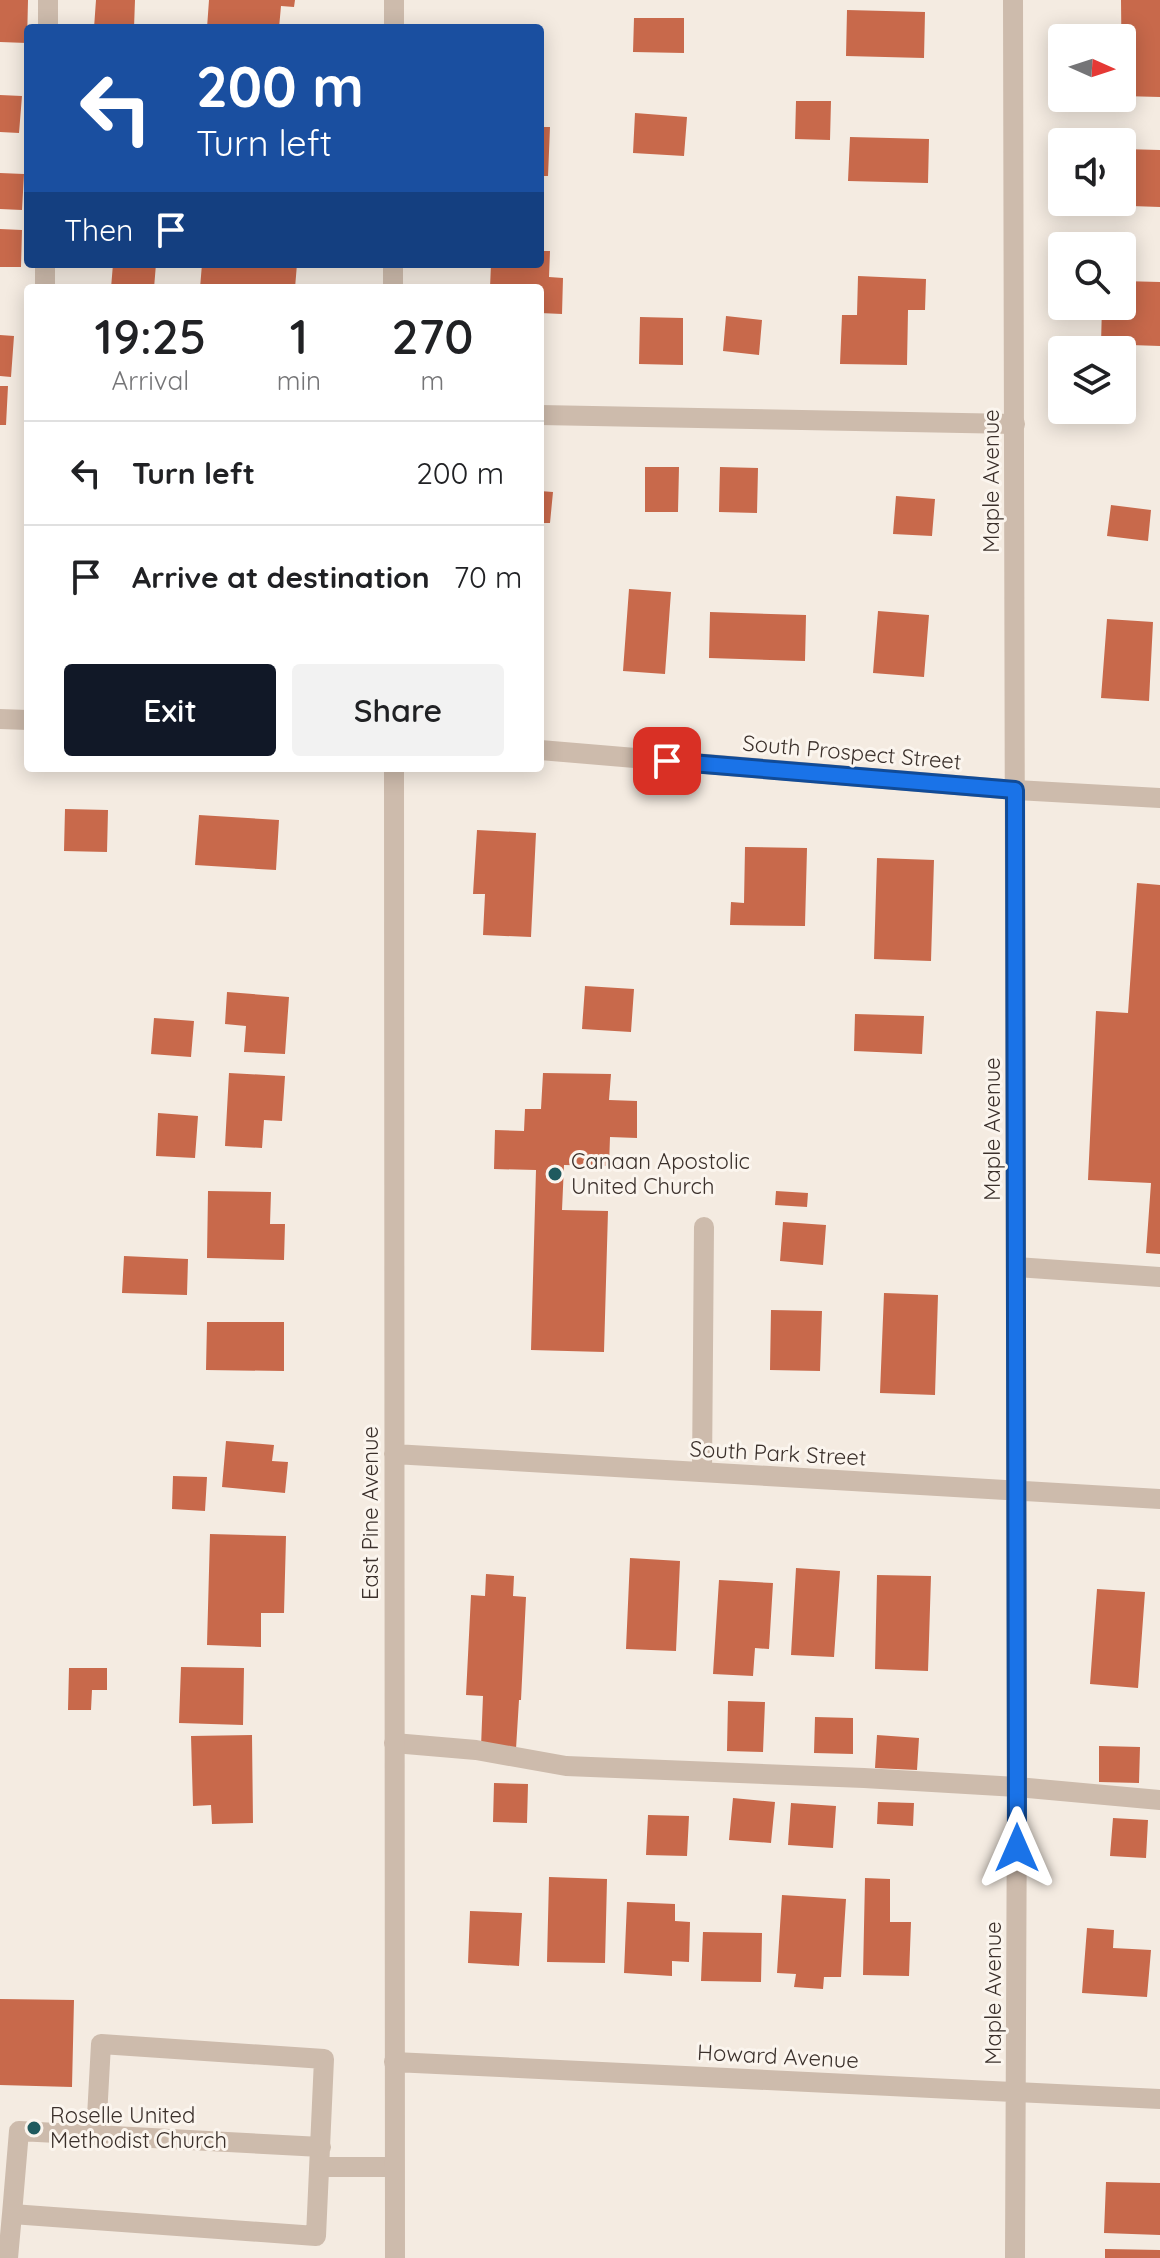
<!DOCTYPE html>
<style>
:root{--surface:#fff;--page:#f2f2f2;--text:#202124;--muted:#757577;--line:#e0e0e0;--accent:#111827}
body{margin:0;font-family:Quicksand,sans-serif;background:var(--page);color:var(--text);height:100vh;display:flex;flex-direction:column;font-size:30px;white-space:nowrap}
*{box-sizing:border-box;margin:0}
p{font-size:26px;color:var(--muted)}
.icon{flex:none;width:44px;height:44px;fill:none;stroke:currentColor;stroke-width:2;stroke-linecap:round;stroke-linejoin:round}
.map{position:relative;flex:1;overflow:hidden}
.drawer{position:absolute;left:24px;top:284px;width:520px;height:488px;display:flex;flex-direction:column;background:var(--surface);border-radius:8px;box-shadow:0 4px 20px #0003}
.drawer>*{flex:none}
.guide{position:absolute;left:24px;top:24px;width:520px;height:244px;border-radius:8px;box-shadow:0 4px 20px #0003;background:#1a4fa0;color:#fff;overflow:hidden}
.needle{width:52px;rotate:93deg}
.tools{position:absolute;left:1048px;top:24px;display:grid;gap:16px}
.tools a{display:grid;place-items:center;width:88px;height:88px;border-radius:8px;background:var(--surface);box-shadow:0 4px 20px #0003;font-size:40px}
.pin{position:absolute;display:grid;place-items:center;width:68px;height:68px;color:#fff;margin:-34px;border-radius:16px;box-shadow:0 4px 12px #0006}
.me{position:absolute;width:88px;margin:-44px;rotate:0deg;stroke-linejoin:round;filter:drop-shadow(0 0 6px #0008)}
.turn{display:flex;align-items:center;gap:28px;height:168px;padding:0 40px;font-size:36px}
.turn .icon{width:104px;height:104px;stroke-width:2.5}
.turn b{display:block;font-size:56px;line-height:68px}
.then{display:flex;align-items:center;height:76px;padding:0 40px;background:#0003;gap:16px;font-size:30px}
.eta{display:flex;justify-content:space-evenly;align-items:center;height:136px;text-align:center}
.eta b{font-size:48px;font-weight:600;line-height:56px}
.primary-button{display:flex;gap:16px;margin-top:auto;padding:16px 40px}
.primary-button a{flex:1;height:92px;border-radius:8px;background:var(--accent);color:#fff;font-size:32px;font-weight:600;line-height:92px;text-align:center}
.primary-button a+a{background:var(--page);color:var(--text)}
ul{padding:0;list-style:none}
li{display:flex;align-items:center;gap:24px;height:104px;padding:0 40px;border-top:2px solid var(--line)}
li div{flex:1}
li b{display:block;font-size:30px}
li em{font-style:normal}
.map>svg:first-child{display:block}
.building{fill:#c8694b}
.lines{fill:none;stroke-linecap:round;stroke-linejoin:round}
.service{stroke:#cdbbac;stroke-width:20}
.minor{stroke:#cdbbac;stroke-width:20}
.route-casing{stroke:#114b97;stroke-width:20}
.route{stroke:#1a73e8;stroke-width:14}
.poi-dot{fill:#1f5a5e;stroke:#fbf5ee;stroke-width:3}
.labels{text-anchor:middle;stroke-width:6;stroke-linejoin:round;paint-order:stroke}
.street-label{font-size:22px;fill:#3b302b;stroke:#fbf5ee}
.poi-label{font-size:22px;fill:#3b302b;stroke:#fbf5ee;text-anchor:start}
</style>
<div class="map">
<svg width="1160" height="2258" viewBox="0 0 1160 2258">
<rect width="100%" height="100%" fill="#f4ebe1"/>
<path class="building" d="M 0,0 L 28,0 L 27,43 L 0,42 Z
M 96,0 L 135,0 L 134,28 L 94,28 Z
M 209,0 L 295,0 L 294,7 L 281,6 L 279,28 L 207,28 Z
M 1121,0 L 1160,0 L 1160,97 L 1122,96 Z
M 847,10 L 925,12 L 924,58 L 846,56 Z
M 634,18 L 684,18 L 684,53 L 633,52 Z
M 0,95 L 22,96 L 19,133 L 0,132 Z
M 796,101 L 831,101 L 830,140 L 795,139 Z
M 635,113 L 687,117 L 684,156 L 633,153 Z
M 540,127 L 550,127 L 548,176 L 540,176 Z
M 850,137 L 929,139 L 928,183 L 848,181 Z
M 1122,149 L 1160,150 L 1160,207 L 1102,205 L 1102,202 L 1122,202 Z
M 0,173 L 24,174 L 22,210 L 0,209 Z
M 0,229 L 22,230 L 21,267 L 0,267 Z
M 540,251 L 550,251 L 549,277 L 563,278 L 562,314 L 540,313 L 540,288 L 490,288 L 491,264 L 540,264 Z
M 113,264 L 156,264 L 154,288 L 111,288 Z
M 202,264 L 297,264 L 295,288 L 200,288 Z
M 858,276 L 926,279 L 925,310 L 908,310 L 907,365 L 840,364 L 842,315 L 857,315 Z
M 1122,281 L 1160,282 L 1160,346 L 1101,344 L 1102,306 L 1122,306 Z
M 726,316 L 762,320 L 759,355 L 723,351 Z
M 640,317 L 683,318 L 683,365 L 639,364 Z
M 0,335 L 14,336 L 11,377 L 0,376 Z
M 0,386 L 8,386 L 6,425 L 0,425 Z
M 645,467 L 679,467 L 678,512 L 645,512 Z
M 720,467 L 758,468 L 757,513 L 719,512 Z
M 540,491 L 553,492 L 550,523 L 540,523 Z
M 896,496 L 935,499 L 932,536 L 893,534 Z
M 1111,505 L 1151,510 L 1148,541 L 1107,536 Z
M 629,589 L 671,592 L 665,674 L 623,671 Z
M 878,611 L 929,615 L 924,677 L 873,673 Z
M 710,612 L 806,615 L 805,661 L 709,658 Z
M 1107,619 L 1153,622 L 1149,701 L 1101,698 Z
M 65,809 L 108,810 L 107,852 L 64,851 Z
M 199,815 L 279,820 L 276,870 L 195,865 Z
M 477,830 L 536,833 L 531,937 L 483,935 L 485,894 L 473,894 Z
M 745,847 L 807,848 L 805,926 L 730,925 L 731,902 L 744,903 Z
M 877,858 L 934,860 L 931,961 L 874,959 Z
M 1137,883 L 1160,885 L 1160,1254 L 1146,1253 L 1151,1183 L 1088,1180 L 1096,1011 L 1128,1013 Z
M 585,986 L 634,989 L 631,1032 L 582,1029 Z
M 227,992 L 289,997 L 285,1054 L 244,1052 L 246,1026 L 225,1024 Z
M 855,1014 L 924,1016 L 922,1054 L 854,1051 Z
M 154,1018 L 194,1021 L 191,1057 L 151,1054 Z
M 229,1073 L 285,1076 L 282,1121 L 264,1120 L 262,1148 L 225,1146 Z
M 543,1073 L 611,1074 L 609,1100 L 637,1101 L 637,1138 L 610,1137 L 609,1166 L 564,1165 L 562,1210 L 608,1211 L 604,1352 L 531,1350 L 536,1170 L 494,1169 L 495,1130 L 524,1131 L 525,1109 L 541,1109 Z
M 158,1113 L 198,1116 L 195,1158 L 156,1156 Z
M 208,1191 L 271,1192 L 270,1224 L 285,1224 L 284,1260 L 207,1258 Z
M 776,1191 L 808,1193 L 807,1207 L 775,1205 Z
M 783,1222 L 826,1225 L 823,1265 L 780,1261 Z
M 124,1256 L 188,1259 L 187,1295 L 122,1293 Z
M 884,1293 L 938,1295 L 935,1395 L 880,1393 Z
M 771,1310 L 822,1311 L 820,1371 L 770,1370 Z
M 207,1322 L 284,1322 L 284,1371 L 206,1370 Z
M 226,1441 L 274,1445 L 272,1461 L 288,1462 L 285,1493 L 222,1487 Z
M 173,1476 L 207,1477 L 205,1511 L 172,1509 Z
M 210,1534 L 286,1536 L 284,1613 L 261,1613 L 261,1647 L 207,1645 Z
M 630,1558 L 680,1561 L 676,1651 L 626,1649 Z
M 796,1568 L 840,1571 L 834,1657 L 791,1655 Z
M 486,1574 L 514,1576 L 513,1596 L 526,1597 L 521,1700 L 519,1700 L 516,1749 L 481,1747 L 483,1696 L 466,1695 L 471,1595 L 485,1596 Z
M 877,1575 L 931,1576 L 928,1671 L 875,1669 Z
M 719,1580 L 773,1583 L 769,1649 L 755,1648 L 753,1676 L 713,1674 Z
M 1097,1589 L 1145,1592 L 1138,1688 L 1090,1684 Z
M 181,1667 L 244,1668 L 243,1725 L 179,1723 Z
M 69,1668 L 107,1668 L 107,1690 L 92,1690 L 91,1710 L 68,1710 Z
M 728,1701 L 765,1702 L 763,1752 L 727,1751 Z
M 815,1717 L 853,1718 L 853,1754 L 814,1753 Z
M 252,1735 L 253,1823 L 212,1824 L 211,1805 L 193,1806 L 191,1736 Z
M 877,1735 L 919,1738 L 917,1770 L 875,1768 Z
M 1099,1746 L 1140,1747 L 1139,1783 L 1099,1782 Z
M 494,1783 L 528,1784 L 527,1823 L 493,1822 Z
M 733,1798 L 775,1802 L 771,1843 L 729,1840 Z
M 878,1802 L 914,1803 L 913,1826 L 877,1824 Z
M 791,1803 L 836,1806 L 833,1848 L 788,1845 Z
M 648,1815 L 689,1816 L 687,1856 L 646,1855 Z
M 1113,1818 L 1148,1820 L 1146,1858 L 1110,1856 Z
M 549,1877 L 607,1879 L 605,1963 L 547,1962 Z
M 865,1878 L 890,1879 L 890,1922 L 911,1922 L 909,1976 L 863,1975 Z
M 782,1895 L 846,1899 L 841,1977 L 824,1977 L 823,1989 L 794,1987 L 796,1974 L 777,1973 Z
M 627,1902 L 675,1904 L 675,1921 L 690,1922 L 689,1962 L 672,1961 L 672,1976 L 624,1973 Z
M 470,1911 L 522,1913 L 519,1966 L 468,1963 Z
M 1087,1928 L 1114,1930 L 1113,1948 L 1151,1950 L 1147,1997 L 1082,1993 Z
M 703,1932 L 762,1933 L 761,1982 L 701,1981 Z
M 0,1999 L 74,2000 L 72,2087 L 0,2085 Z
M 1106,2182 L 1160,2183 L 1160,2235 L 1104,2233 Z
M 1105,2249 L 1160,2250 L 1160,2258 L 1105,2258 Z"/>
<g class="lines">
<path class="service" d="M 48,28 L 48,0
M 45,288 L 45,264
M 540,415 L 1015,424
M 1016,1267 L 1160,1277
M 702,1472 L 704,1227
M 394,1743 L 476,1750 L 566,1766 L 864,1778 L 1017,1787 L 1160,1800
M 96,2135 L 101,2044 L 324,2059 L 316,2236 L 12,2214 L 19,2131 L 321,2147
M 320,2167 L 394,2167
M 8,2258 L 12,2214"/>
<path class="minor" d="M 1013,0 L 1017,1787 L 1015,2258
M 394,28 L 394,0
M 393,288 L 393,264
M 0,719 L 28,720
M 540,750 L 1015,790 L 1160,798
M 394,768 L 395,2258
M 394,1454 L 1160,1499
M 394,2062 L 1160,2099"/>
</g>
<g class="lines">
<defs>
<path id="route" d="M 667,761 L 1015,790 L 1017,1848"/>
</defs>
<use href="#route" class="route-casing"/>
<use href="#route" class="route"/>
</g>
<g class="poi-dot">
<circle cx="555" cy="1174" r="8"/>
<circle cx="34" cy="2128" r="8"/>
</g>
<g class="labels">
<g class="street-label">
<text transform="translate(991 481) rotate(-90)" y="8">Maple Avenue</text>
<text transform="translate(852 752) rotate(5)" y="8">South Prospect Street</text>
<text transform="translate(992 1129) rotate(-90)" y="8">Maple Avenue</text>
<text transform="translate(778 1453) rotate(3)" y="8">South Park Street</text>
<text transform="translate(370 1513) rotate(-90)" y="8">East Pine Avenue</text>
<text transform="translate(993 1993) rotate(-90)" y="8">Maple Avenue</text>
<text transform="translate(778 2056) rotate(3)" y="8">Howard Avenue</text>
</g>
<g class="poi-label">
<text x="571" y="1169">Canaan Apostolic<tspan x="571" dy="25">United Church</tspan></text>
<text x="50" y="2123">Roselle United<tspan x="50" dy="25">Methodist Church</tspan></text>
</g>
</g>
</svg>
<div class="tools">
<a><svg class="needle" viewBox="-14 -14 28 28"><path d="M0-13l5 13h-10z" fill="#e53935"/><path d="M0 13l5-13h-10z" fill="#757577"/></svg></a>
<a><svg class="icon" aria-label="sound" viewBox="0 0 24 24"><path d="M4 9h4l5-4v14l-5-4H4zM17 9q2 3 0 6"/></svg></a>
<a><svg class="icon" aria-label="search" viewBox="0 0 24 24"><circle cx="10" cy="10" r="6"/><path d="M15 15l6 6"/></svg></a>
<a><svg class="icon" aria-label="layers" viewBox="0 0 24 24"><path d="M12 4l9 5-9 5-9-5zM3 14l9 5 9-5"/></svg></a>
</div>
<div class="pin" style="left:667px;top:761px;background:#d93025"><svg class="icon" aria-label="arrive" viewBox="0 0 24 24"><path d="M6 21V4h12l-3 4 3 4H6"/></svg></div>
<svg class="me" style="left:1017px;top:1848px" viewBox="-20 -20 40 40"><path d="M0-17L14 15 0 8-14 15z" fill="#1a73e8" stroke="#fff" stroke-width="4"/></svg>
<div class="guide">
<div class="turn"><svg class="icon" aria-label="left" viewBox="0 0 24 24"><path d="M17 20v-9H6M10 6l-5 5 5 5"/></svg><div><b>200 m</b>Turn left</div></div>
<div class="then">Then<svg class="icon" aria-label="arrive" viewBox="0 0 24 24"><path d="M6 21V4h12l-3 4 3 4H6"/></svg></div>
</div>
<section class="drawer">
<div class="eta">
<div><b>19:25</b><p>Arrival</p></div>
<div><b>1</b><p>min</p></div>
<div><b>270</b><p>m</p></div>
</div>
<ul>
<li><svg class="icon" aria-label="left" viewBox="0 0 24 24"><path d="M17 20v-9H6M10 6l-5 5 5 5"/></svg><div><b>Turn left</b></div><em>200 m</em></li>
<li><svg class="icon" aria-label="arrive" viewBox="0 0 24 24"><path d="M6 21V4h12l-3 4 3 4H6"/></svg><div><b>Arrive at destination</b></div><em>70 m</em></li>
</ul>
<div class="primary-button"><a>Exit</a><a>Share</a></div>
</section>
</div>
